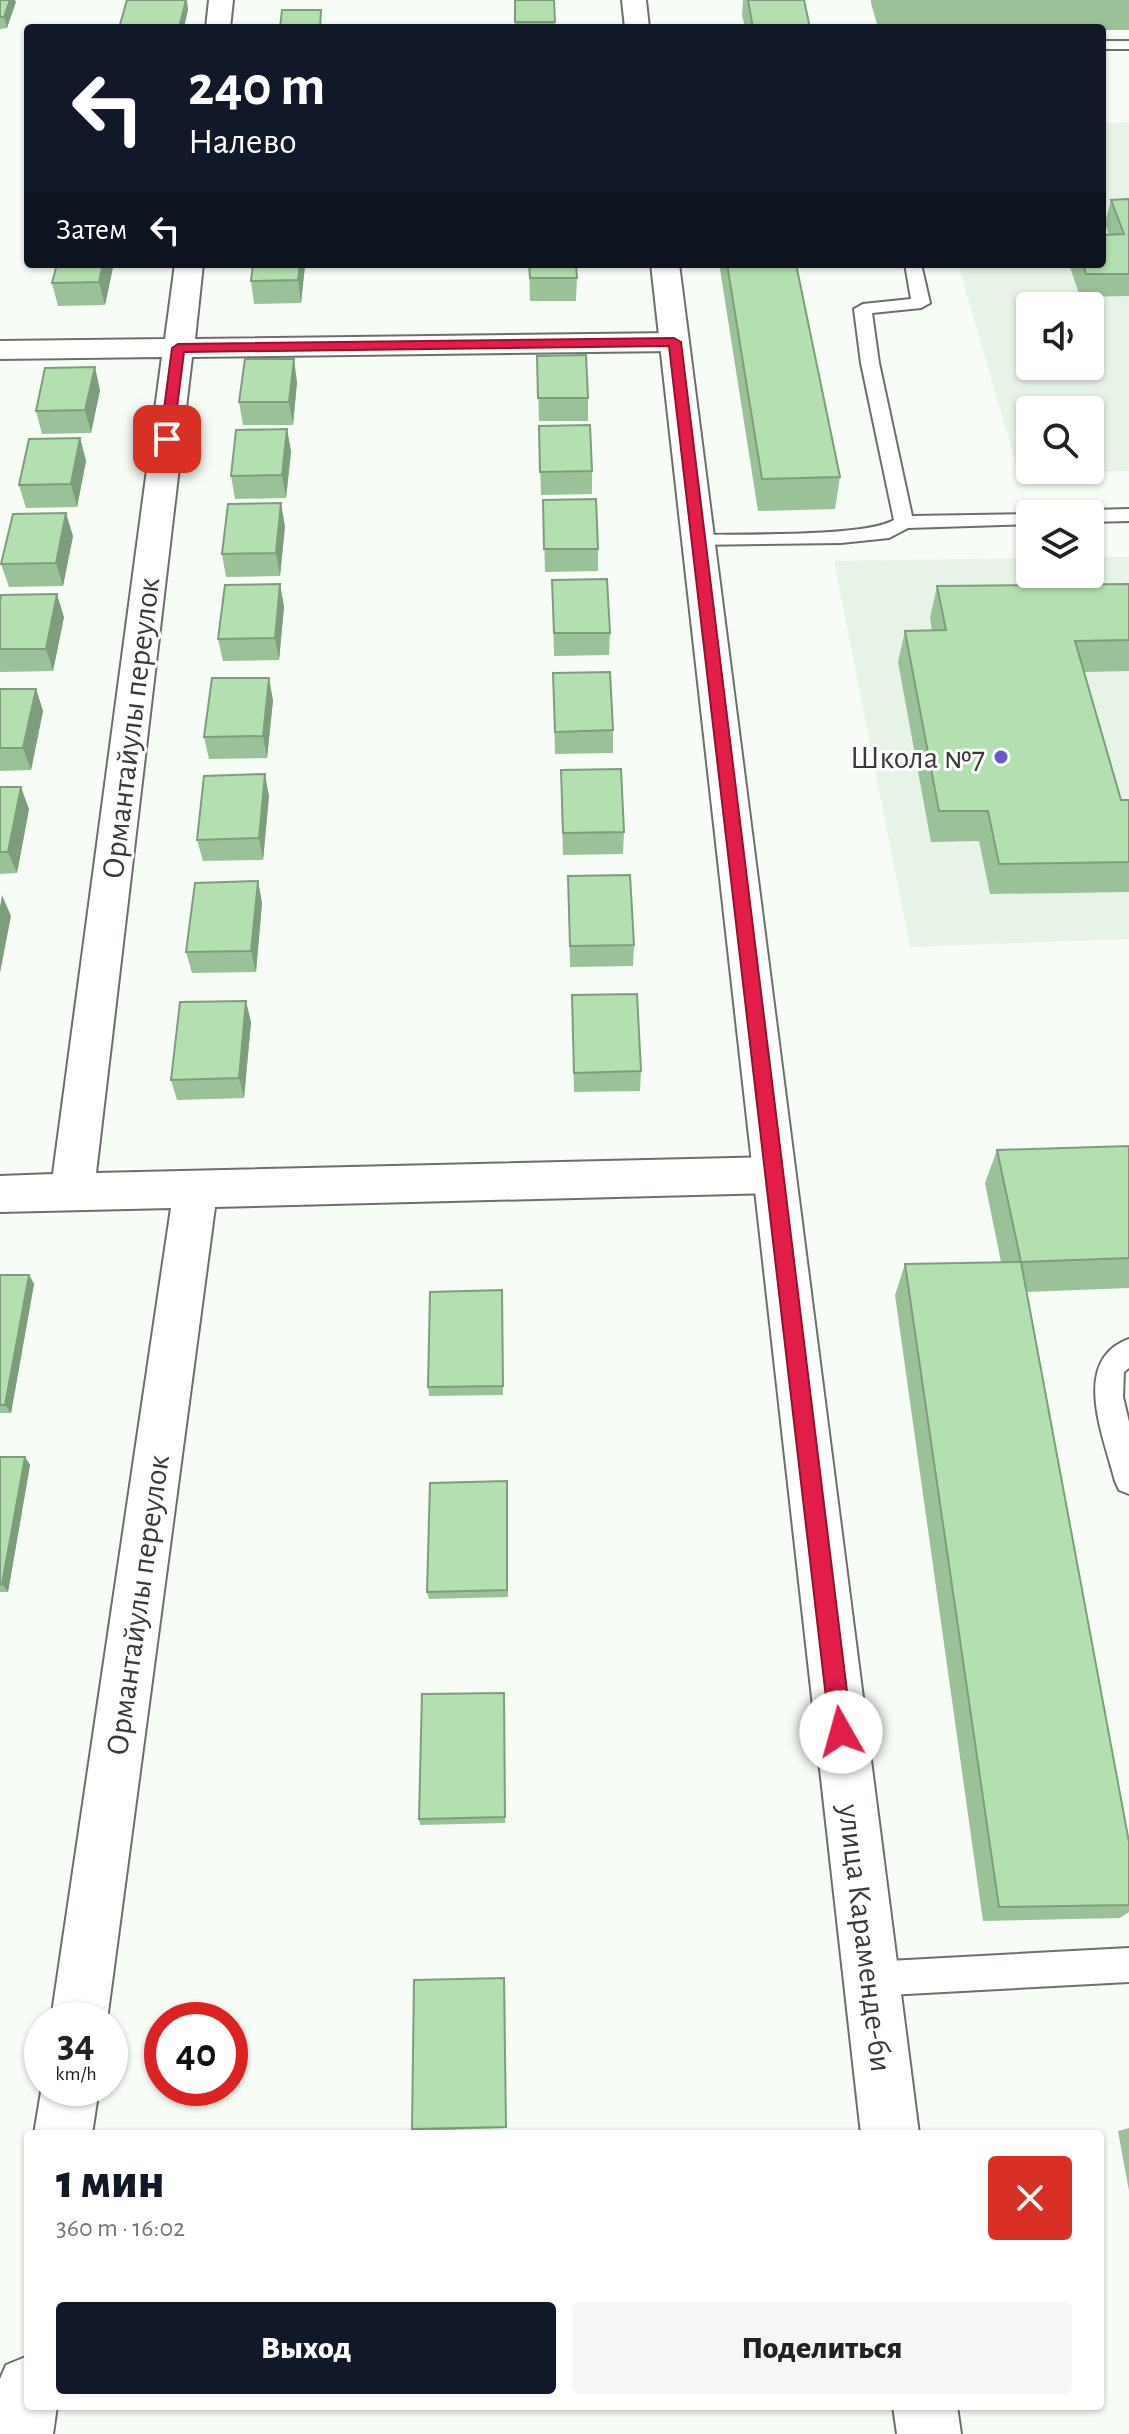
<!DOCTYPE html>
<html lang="ru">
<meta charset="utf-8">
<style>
:root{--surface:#fff;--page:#f6f6f6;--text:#202124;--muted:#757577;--accent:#111827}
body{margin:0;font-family:"Alegreya Sans",sans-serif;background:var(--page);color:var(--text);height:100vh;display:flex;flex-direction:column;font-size:30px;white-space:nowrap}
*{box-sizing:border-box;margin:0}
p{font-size:26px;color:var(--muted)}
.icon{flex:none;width:44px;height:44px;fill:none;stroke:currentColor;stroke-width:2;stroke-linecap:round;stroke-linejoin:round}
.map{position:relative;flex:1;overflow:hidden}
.details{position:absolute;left:24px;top:2130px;width:1080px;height:280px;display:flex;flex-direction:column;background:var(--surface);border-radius:8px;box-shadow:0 2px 6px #0004}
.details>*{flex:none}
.banner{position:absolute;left:24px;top:24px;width:1082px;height:244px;border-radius:8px;box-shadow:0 2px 6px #0004;background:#111827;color:#fff;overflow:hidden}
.controls{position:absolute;left:1016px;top:292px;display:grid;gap:16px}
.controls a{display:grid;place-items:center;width:88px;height:88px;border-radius:8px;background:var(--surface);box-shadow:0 2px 6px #0004;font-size:40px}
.speed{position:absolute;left:24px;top:2002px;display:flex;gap:16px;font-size:40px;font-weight:700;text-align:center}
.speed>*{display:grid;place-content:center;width:104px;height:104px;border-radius:50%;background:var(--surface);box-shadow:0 2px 6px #0004;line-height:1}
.speed small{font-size:20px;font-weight:400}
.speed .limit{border:12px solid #d22;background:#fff;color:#111}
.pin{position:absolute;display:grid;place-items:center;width:68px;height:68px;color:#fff;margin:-34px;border-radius:16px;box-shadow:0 4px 12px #0006}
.me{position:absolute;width:88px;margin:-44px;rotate:353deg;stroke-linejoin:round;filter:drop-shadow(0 0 6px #0008)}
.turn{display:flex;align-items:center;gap:28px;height:168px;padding:0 32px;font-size:36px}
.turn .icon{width:104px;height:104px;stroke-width:2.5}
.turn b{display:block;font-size:56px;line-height:68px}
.then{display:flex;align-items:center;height:76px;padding:0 32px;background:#0003;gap:16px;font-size:30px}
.round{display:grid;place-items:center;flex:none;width:84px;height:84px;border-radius:8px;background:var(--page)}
.summary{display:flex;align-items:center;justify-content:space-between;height:136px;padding:0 32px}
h1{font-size:48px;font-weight:800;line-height:60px;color:var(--accent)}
.action{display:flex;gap:16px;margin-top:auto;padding:16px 32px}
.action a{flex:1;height:92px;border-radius:8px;background:var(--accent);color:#fff;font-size:32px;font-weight:800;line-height:92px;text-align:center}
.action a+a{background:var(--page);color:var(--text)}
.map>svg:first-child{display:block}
.built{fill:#e8f3e7;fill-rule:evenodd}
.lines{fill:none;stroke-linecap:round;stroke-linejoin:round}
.service-casing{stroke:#6b706a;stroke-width:4}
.minor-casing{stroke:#6b706a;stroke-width:4}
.tertiary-casing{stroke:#6b706a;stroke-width:4}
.service{fill:#fff;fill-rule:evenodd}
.minor{fill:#fff;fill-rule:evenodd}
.tertiary{fill:#fff;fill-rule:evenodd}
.wall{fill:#9bc198}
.shaded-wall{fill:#7e9d7c}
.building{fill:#b4e0b1;stroke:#7e9d7c;stroke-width:2}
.route{fill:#e11d48;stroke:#92132f;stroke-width:2}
.poi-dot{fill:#6758d2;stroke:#fff;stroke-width:3}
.labels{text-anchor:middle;stroke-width:6;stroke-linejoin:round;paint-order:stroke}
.street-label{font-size:32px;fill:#393b38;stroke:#fff}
.poi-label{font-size:32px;fill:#393b38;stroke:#fff;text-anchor:end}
</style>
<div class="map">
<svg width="1129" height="2434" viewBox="0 0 1129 2434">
<rect width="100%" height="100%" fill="#f7fcf6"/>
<path class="built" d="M 1129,122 L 1129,471 L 1019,474 L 958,264 L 1102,264 L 1102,123 ZM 1030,306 L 1090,306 L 1090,366 L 1030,366 ZM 1030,410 L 1090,410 L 1090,470 L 1030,470 Z
M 1090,557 L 1129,557 L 1129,939 L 910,947 L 834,561 L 1030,558 L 1030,574 L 1090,574 Z"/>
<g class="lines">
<defs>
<path id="service" d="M 1102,41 L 1129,41 L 1129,49 L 1102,49 Z
M 905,264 L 921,264 L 930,303 L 921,308 L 872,313 L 879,363 L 912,516 L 1037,514 L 1030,514 L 1030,524 L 908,528 L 889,538 L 841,543 L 691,545 L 688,541 L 698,535 C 737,534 867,537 894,520 L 861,363 L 854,309 L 863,304 L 911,299 Z
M 1129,509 L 1129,521 L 1090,522 L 1090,514 L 1082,514 L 1090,510 Z
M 1129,1339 L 1129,1368 L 1124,1372 L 1123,1397 L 1129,1422 L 1129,1494 L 1119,1490 L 1115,1481 C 1104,1437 1070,1360 1129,1339 Z
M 1129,1948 L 1129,1982 L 870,1996 L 858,1991 L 853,1979 L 858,1967 L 870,1962 Z"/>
<path id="minor" d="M 209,0 L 233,0 L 230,28 L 206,28 Z
M 175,264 L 203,264 L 195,339 L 674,333 L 685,336 L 689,342 L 685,348 L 674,351 L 192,357 L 96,1173 L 774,1157 L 789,1162 L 796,1175 L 789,1188 L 774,1193 L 215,1207 L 107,2020 L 51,2020 L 171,1208 L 0,1212 L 0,1176 L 53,1174 L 162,357 L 0,359 L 0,341 L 165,339 Z
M 42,2086 L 99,2088 L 92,2134 L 34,2134 Z
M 28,2356 L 28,2406 L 57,2406 L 53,2434 L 0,2434 L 0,2379 L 6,2365 Z"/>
<path id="tertiary" d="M 622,0 L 646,0 L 649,28 L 625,28 Z
M 651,264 L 679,264 L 919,2134 L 861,2134 Z
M 893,2406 L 957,2406 L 961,2434 L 897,2434 Z"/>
</defs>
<use href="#service" class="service-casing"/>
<use href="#minor" class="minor-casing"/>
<use href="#tertiary" class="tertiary-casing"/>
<use href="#service" class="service"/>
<use href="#minor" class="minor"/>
<use href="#tertiary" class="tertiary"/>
</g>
<path class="wall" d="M 0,0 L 15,0 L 7,28 L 0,29 Z
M 515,0 L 554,0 L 555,28 L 515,28 Z
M 743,0 L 804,0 L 810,28 L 745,28 L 742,15 Z
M 871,0 L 1129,0 L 1129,30 L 1102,30 L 1102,28 L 878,28 L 871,3 Z
M 1129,199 L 1129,296 L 1080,297 L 1069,264 L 1102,264 L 1109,235 L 1105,223 L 1111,200 Z
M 253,264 L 305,264 L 301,303 L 254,304 L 251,281 Z
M 529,264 L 577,278 L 576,301 L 530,301 Z
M 721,264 L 851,264 L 851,266 L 797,267 L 840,477 L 835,509 L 758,511 L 720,269 Z
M 113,267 L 105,305 L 58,306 L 52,283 Z
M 537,356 L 588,398 L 588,421 L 539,421 Z
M 297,382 L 293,425 L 243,425 L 239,402 Z
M 100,390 L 91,433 L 42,434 L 36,411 Z
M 539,426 L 592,471 L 592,494 L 541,495 Z
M 287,429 L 291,452 L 286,498 L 235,499 L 231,476 Z
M 80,438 L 86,461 L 77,507 L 26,508 L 19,485 Z
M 543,500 L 598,549 L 598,571 L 545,572 Z
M 285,526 L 280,576 L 226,577 L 222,554 Z
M 73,536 L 63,586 L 9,587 L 1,564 Z
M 552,580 L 610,633 L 609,655 L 554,656 Z
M 280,584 L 284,607 L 279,660 L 223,661 L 218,639 Z
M 1129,584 L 1129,671 L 1084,672 L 1121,800 L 1129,800 L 1129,892 L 990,894 L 979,841 L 931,842 L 898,662 L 905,631 L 932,630 L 930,618 L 937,586 Z
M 0,601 L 64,617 L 53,671 L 0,672 Z
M 553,673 L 613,730 L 613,753 L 555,754 Z
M 0,689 L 36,689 L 43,711 L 31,770 L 0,771 Z
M 273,700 L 267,758 L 209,759 L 204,737 Z
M 0,787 L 29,809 L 17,873 L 0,874 Z
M 561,792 L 624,832 L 623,854 L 563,855 Z
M 269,796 L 263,860 L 203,861 L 197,840 Z
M 568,876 L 634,945 L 633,966 L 570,967 Z
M 258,881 L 262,903 L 256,972 L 192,973 L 186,952 Z
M 572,995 L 641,1071 L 640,1091 L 574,1092 Z
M 251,1022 L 244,1098 L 177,1100 L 171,1080 Z
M 1129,1146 L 1129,1288 L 1026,1292 L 1129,1905 L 1129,1912 L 1120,1918 L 983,1921 L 895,1295 L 905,1264 L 1001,1262 L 985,1183 L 997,1150 Z
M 0,1275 L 29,1275 L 34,1284 L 11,1413 L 0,1413 Z
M 502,1290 L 503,1395 L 429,1396 L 428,1387 Z
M 0,1457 L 25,1457 L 30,1465 L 8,1592 L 0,1592 Z
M 507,1489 L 508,1597 L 429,1599 L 427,1592 Z
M 505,1699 L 505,1823 L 420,1825 L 419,1819 Z
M 505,1982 L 506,2128 L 414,2131 L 412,2129 Z
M 1129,2128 L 1129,2191 L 1118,2131 Z"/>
<path class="shaded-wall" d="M 10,0 L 15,0 L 16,2 L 7,28 L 4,17 Z
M 187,0 L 188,10 L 184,28 L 179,28 Z
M 103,264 L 112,264 L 113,267 L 105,305 L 99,282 Z
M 300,264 L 305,264 L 305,266 L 301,303 L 298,280 Z
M 294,359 L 297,382 L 293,425 L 289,402 Z
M 95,367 L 100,390 L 91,433 L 85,410 Z
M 287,429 L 291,452 L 286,498 L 282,475 Z
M 80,438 L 86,461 L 77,507 L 71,484 Z
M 281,503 L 285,526 L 280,576 L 276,553 Z
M 66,513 L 73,536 L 63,586 L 56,563 Z
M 280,584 L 284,607 L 279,660 L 275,638 Z
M 57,594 L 64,617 L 53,671 L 46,649 Z
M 269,678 L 273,700 L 267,758 L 263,736 Z
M 36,689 L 43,711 L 31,770 L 23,748 Z
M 265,774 L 269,796 L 263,860 L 259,838 Z
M 21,787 L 29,809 L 17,873 L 8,852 Z
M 258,881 L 262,903 L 256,972 L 251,951 Z
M 2,895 L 11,916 L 0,973 L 0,907 Z
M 246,1001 L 251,1022 L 244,1098 L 239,1078 Z
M 29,1275 L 34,1284 L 11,1413 L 5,1405 Z
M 25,1457 L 30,1465 L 8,1592 L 2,1584 Z"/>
<path class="building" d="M 0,0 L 10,0 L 4,17 L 0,17 Z
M 127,0 L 186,0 L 179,28 L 119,28 Z
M 515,0 L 554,0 L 555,22 L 515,22 Z
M 748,0 L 804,0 L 810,28 L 753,28 Z
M 282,10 L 321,10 L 320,28 L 280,28 Z
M 1129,199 L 1129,274 L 1086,274 L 1083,264 L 1102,264 L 1102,235 L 1124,234 L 1111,200 Z
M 57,264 L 103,264 L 99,282 L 52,283 Z
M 253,264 L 300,264 L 298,280 L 251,281 Z
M 529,264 L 576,264 L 577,278 L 530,278 Z
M 727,264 L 796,264 L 840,477 L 762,479 Z
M 586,355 L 588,398 L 538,398 L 537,356 Z
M 245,359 L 294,359 L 289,402 L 239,402 Z
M 95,367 L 85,410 L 36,411 L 45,368 Z
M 590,425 L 592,471 L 540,472 L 539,426 Z
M 287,429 L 282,475 L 231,476 L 236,430 Z
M 80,438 L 71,484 L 19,485 L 29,439 Z
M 596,499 L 598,549 L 544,549 L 543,500 Z
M 281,503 L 276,553 L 222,554 L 228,504 Z
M 66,513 L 56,563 L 1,564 L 13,514 Z
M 607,579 L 610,633 L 554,633 L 552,580 Z
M 280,584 L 275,638 L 218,639 L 225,585 Z
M 1129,584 L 1129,640 L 1075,641 L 1121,800 L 1129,800 L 1129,862 L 999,864 L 988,811 L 939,811 L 905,631 L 946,630 L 937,586 Z
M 57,594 L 46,649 L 0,649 L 0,601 L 1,595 Z
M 610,672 L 613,730 L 555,732 L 553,673 Z
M 212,678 L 269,678 L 263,736 L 204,737 Z
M 0,689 L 36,689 L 23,748 L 0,748 Z
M 621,769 L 624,832 L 563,833 L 561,770 Z
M 265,774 L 259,838 L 197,840 L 204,776 Z
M 0,787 L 21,787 L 8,852 L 0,852 Z
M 630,875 L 634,945 L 570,946 L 568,876 Z
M 258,881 L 251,951 L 186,952 L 195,883 Z
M 637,994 L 641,1071 L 574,1073 L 572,995 Z
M 246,1001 L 239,1078 L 171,1080 L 180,1002 Z
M 1129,1146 L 1129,1258 L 1021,1262 L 997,1150 Z
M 1021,1262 L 1129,1842 L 1129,1905 L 999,1907 L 905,1264 Z
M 0,1275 L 29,1275 L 5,1405 L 0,1405 Z
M 502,1290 L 503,1386 L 428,1387 L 430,1292 Z
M 0,1457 L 25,1457 L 2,1584 L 0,1584 Z
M 507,1481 L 507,1590 L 427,1592 L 430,1483 Z
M 504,1693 L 505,1817 L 419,1819 L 422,1694 Z
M 504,1978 L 506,2127 L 412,2129 L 414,1980 Z"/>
<path class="route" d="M 674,338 L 681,342 L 852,1732 L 848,1740 L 841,1743 L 833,1740 L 830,1732 L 669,346 L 184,352 L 173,439 L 167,443 L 160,439 L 172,348 L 178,344 Z"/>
<circle class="poi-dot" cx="1001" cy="757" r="8"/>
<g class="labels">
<g class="street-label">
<text transform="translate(130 728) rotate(-83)" y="11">Ормантайулы переулок</text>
<text transform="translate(137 1605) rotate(-82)" y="11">Ормантайулы переулок</text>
<text transform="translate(866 1938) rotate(83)" y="11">улица Караменде-би</text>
</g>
<g class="poi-label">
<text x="985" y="768">Школа №7</text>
</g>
</g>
</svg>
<div class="controls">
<a><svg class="icon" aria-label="sound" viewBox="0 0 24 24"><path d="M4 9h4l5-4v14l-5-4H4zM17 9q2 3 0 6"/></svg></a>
<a><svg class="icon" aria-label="search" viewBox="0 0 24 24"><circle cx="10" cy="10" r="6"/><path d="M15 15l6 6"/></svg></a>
<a><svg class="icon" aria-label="layers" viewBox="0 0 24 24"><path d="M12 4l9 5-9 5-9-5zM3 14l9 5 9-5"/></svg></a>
</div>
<div class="speed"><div>34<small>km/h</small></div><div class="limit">40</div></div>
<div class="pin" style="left:167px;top:439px;background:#d93025"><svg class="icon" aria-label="arrive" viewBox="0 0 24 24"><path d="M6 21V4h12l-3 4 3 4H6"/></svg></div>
<svg class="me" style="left:841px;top:1732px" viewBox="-20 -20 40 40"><circle r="19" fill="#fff"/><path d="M0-13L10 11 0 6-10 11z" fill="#e11d48"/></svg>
<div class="banner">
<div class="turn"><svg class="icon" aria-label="left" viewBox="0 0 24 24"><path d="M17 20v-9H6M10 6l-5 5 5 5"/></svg><div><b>240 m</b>Налево</div></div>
<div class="then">Затем<svg class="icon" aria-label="left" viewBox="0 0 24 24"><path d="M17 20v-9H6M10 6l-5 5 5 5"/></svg></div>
</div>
<section class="details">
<div class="summary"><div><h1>1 мин</h1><p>360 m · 16:02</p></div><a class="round" style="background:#d93025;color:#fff"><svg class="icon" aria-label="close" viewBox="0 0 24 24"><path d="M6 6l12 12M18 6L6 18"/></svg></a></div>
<div class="action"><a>Выход</a><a>Поделиться</a></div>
</section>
</div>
